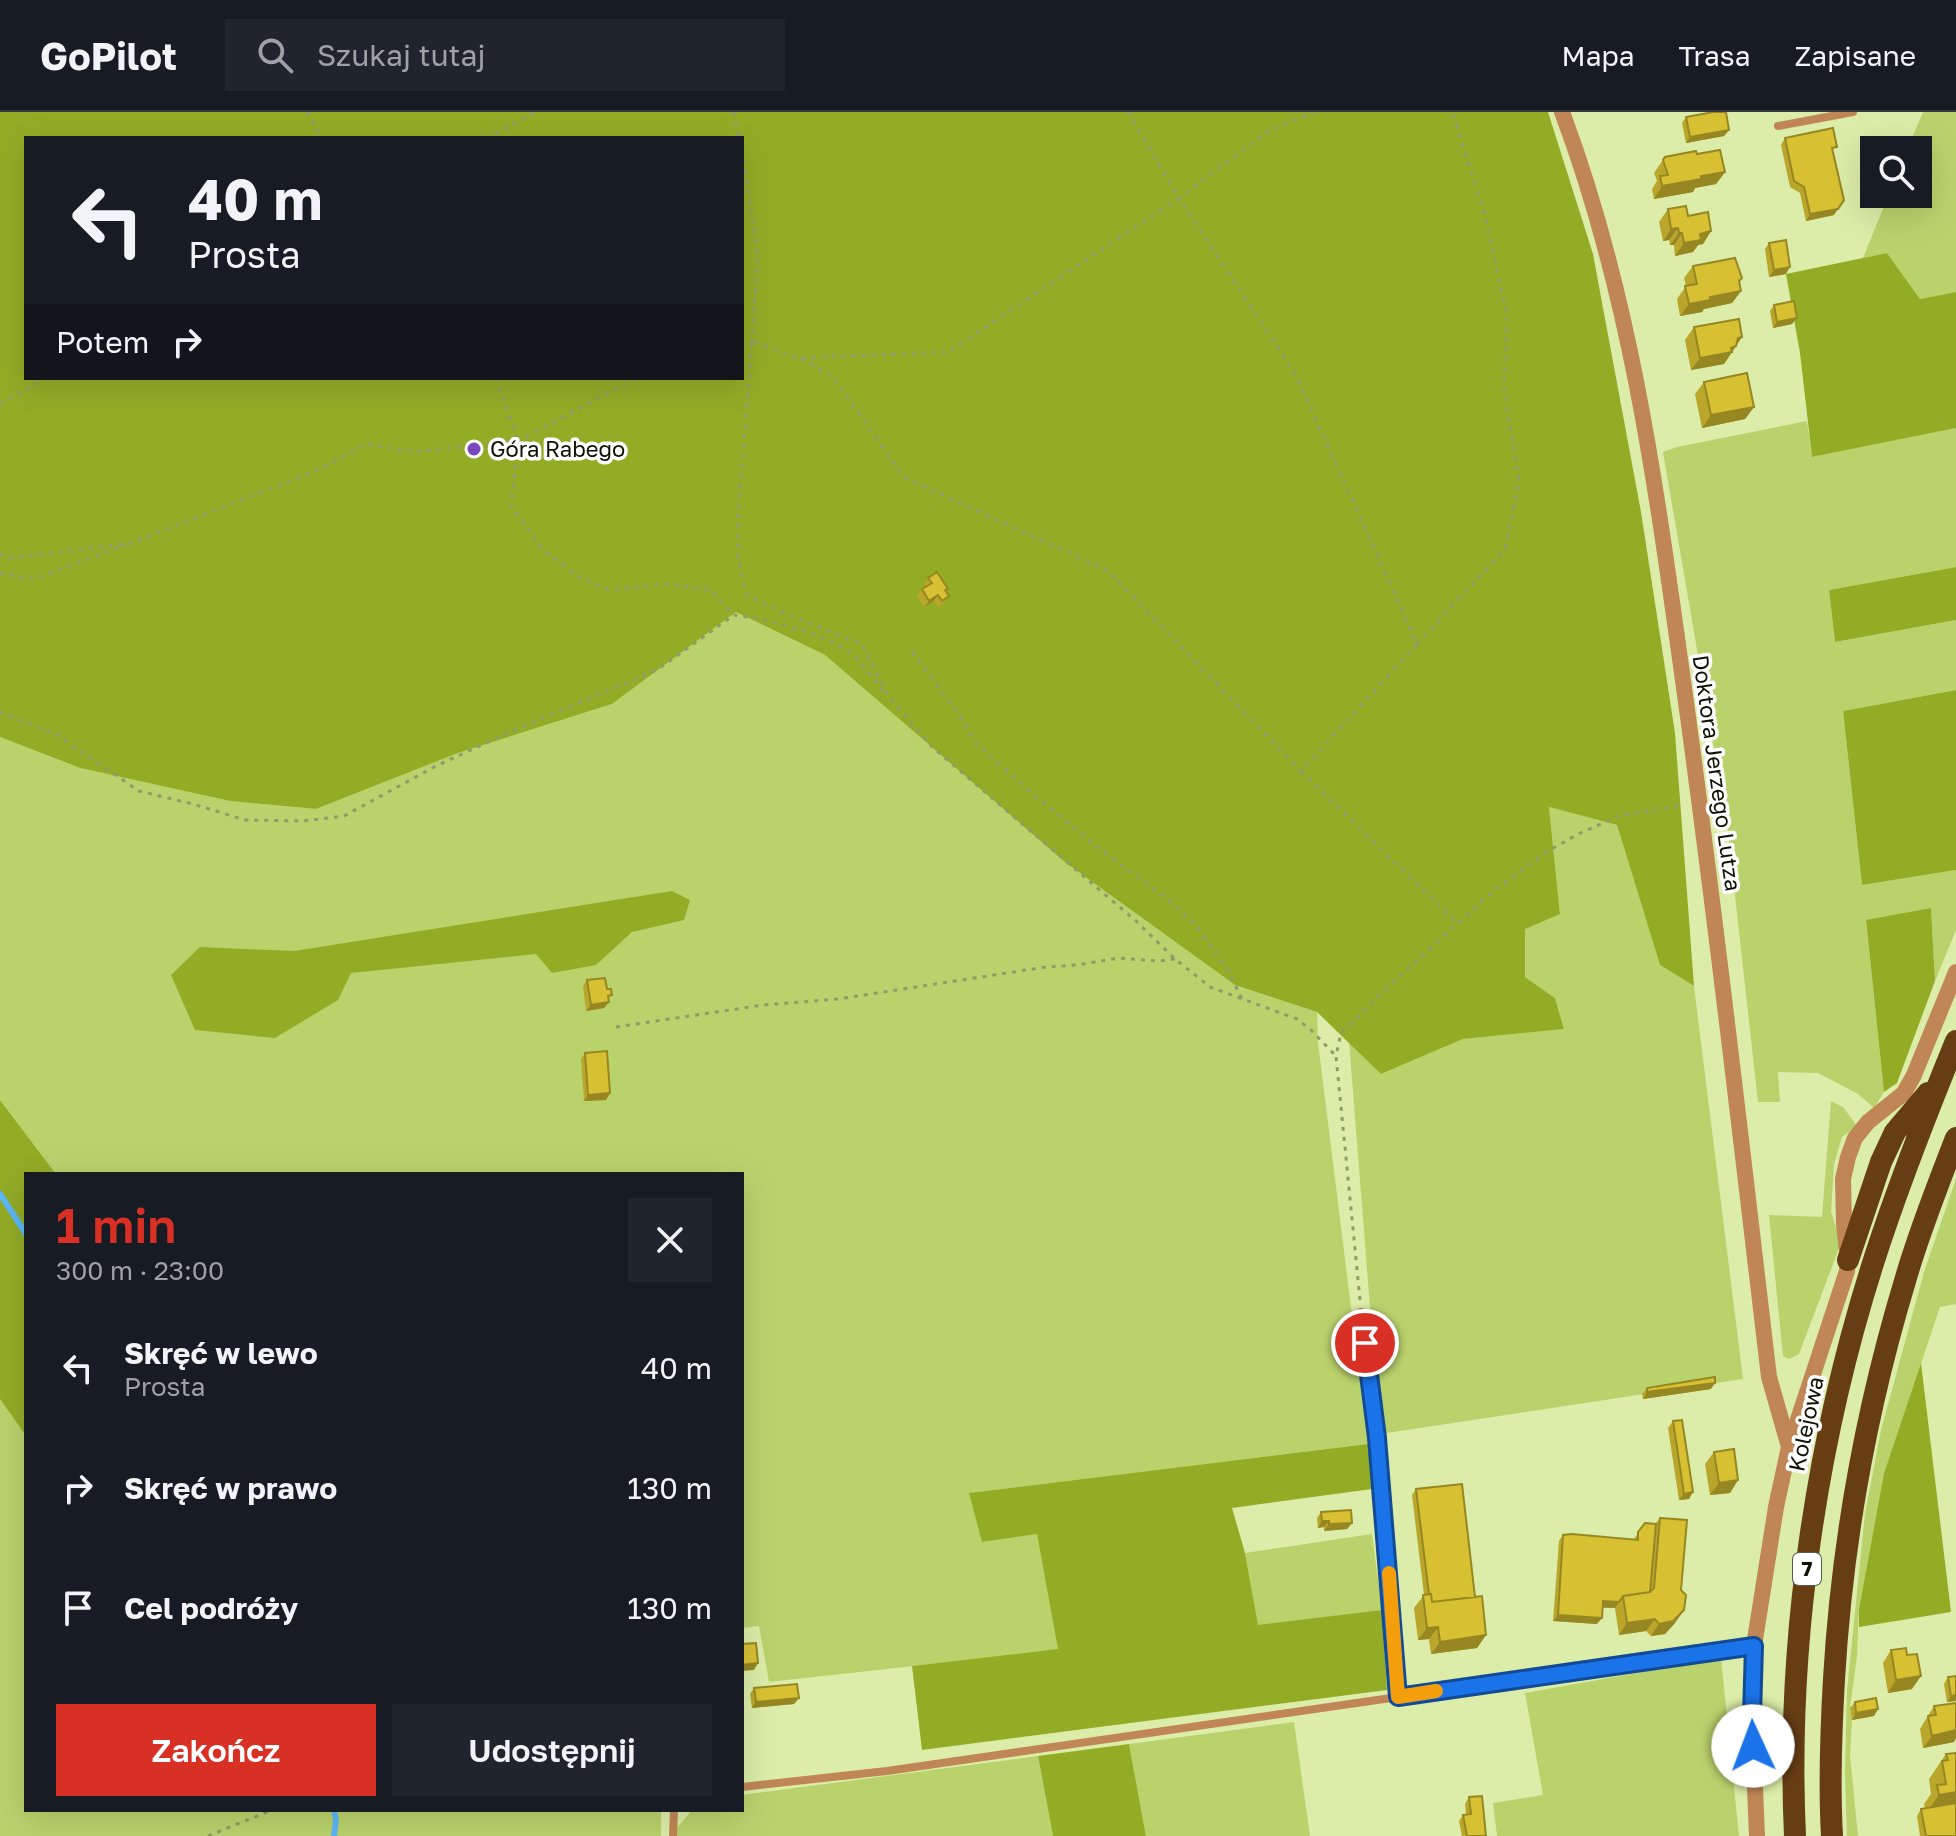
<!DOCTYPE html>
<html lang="pl">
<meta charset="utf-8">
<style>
:root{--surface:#171b24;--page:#20242c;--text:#f1f3f6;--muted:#9ea1a6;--line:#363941;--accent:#d93025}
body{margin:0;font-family:"Golos Text",sans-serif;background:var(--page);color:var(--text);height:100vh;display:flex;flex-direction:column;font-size:30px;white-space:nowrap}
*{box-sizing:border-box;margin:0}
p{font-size:26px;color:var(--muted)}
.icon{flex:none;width:44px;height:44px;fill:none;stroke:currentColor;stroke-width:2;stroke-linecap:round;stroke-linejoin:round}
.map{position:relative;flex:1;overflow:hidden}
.drawer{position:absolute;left:24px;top:1060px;width:720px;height:640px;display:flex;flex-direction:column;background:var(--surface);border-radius:0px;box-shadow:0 8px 32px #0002}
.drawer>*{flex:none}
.guide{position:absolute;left:24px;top:24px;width:720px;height:244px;border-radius:0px;box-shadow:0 8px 32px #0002;background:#171b24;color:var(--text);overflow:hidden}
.controls{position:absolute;left:1860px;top:24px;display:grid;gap:16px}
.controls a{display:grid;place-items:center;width:72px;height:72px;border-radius:0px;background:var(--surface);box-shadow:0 8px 32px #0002;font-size:40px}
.pin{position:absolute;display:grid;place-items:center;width:68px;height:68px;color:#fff;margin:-34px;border:4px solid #fff;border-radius:50%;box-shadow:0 2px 8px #0007}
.me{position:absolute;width:88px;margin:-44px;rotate:358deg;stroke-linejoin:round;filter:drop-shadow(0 0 6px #0008)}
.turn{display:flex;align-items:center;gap:28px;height:168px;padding:0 32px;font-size:36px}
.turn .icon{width:104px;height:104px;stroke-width:2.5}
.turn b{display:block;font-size:56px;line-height:68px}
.then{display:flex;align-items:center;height:76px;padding:0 32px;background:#0003;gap:16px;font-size:30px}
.round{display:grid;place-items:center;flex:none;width:84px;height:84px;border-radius:0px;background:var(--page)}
.overview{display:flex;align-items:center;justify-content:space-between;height:136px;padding:0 32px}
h1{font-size:48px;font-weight:600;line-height:60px;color:var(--accent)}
.action{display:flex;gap:16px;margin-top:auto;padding:16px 32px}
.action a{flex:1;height:92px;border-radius:0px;background:var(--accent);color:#fff;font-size:32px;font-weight:600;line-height:92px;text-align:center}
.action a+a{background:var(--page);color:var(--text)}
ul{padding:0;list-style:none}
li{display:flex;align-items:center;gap:24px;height:120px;padding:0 32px}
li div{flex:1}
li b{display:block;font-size:30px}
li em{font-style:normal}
header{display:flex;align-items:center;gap:48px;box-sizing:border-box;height:112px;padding:0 40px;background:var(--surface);border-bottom:2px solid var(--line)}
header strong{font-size:38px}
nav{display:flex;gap:44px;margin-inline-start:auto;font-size:28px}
.search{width:560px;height:72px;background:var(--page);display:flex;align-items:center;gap:20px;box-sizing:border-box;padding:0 28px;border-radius:0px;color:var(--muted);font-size:30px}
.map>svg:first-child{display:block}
.green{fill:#bad26c}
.forest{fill:#93ac26;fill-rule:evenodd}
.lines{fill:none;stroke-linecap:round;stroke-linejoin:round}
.stream{stroke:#5cb7f3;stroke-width:6}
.path{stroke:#8f9c6a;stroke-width:3;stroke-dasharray:4 6;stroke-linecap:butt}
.service{stroke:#c08655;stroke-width:8}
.minor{stroke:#c08655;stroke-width:16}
.trunk{stroke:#673d14;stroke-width:22}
.wall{fill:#b9a62b}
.shaded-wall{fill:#968723}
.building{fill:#d7c132;stroke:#968723;stroke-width:2}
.route-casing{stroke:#114b97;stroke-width:20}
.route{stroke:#1a73e8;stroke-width:14}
.slow{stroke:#f59e0b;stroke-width:14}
.poi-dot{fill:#7a46bd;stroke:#fff;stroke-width:3}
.labels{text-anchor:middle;stroke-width:7;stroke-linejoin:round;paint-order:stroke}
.shield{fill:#fff;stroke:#56594c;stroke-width:2}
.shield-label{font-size:20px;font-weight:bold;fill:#0d1200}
.poi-label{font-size:22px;fill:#0d1200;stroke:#fff;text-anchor:start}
.street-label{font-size:22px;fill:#0d1200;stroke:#fff}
</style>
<header>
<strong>GoPilot</strong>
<div class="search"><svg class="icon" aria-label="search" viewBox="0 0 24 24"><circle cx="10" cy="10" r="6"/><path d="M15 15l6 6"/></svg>Szukaj tutaj</div>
<nav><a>Mapa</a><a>Trasa</a><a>Zapisane</a></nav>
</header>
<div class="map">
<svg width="1956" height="1724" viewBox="0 0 1956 1724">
<rect width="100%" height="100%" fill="#dbeda8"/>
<path class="green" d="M 1923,0 L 1956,0 L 1956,180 L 1920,187 L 1887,141 L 1863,146 L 1889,82 L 1918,82 L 1918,38 L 1907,38 Z
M 1807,309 L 1812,345 L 1956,316 L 1956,455 L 1829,478 L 1835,530 L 1956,508 L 1956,578 L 1843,599 L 1862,773 L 1956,758 L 1956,818 L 1935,869 L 1931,796 L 1866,809 L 1884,980 L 1874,996 L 1858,982 L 1818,961 L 1778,960 L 1780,990 L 1758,990 L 1727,712 L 1663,340 L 1677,335 Z
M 736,500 L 825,543 L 1066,751 L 1235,873 L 1317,900 L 1318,930 L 1368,1332 L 970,1381 L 983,1430 L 1037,1421 L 1059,1538 L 769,1570 L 759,1514 L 742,1516 L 742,1062 L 56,1062 L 0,988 L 0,625 L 80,656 L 230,689 L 316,697 L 458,641 L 612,592 Z
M 1549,695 L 1617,713 L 1660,853 L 1694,874 L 1743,1267 L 1380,1322 L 1349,929 L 1381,962 L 1463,927 L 1564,917 L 1555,886 L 1525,865 L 1525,816 L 1560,802 Z
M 1831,989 L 1843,995 L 1857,1014 L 1842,1025 L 1834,1052 L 1831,1100 L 1841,1131 L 1799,1242 L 1789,1247 L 1783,1244 L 1769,1103 L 1822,1105 Z
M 1956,1067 L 1956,1192 L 1940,1195 L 1884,1361 L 1859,1497 L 1857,1544 L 1850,1596 L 1852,1608 L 1850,1643 L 1858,1724 L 1847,1724 L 1845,1661 L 1847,1579 L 1865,1402 L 1881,1318 L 1924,1160 Z
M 0,1287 L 26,1324 L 26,1698 L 661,1698 L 661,1724 L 0,1724 Z
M 1372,1422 L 1382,1498 L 1258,1514 L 1245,1441 Z
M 1721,1546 L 1739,1724 L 1497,1724 L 1493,1691 L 1543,1683 L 1525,1581 Z
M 1294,1610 L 1310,1724 L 1146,1724 L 1129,1632 Z
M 1038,1644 L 1053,1724 L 676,1724 L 676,1717 L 692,1698 L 742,1698 L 742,1683 Z"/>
<path class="forest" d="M 0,0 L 1548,0 L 1593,142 L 1641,400 L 1675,621 L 1694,874 L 1660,853 L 1617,713 L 1549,695 L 1560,802 L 1525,817 L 1525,865 L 1555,886 L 1564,917 L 1463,927 L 1381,962 L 1317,900 L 1235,873 L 1066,751 L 825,543 L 736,500 L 612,592 L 458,641 L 316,697 L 230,689 L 80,656 L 0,625 ZM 26,26 L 742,26 L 742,266 L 26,266 Z
M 1887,141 L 1920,187 L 1956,180 L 1956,316 L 1812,345 L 1800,241 L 1786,162 Z
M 1956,455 L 1956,508 L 1835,530 L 1829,478 Z
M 1956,578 L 1956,758 L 1862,773 L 1843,599 Z
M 672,779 L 690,788 L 684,808 L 632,820 L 596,853 L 552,861 L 536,842 L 351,861 L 338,888 L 275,926 L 195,918 L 171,863 L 200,835 L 294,839 Z
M 1931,796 L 1935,869 L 1897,971 L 1884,980 L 1866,808 Z
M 0,988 L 56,1062 L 26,1062 L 26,1324 L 0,1287 Z
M 1921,1251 L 1951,1500 L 1859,1515 L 1859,1497 L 1884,1361 Z
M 1368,1332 L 1372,1377 L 1232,1396 L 1245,1441 L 1258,1513 L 1382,1498 L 1387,1578 L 922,1638 L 912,1554 L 1058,1537 L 1037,1422 L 982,1430 L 969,1381 Z
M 1129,1632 L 1146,1724 L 1053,1724 L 1038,1644 Z"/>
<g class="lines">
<path class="stream" d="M 0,1082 L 26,1122
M 334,1698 L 336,1708 L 334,1724"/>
<path class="path" d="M 307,0 L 322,26
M 734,0 L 739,26
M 1128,0 L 1179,86 L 948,240 L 797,246 L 752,229 L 738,403 L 738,445 L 746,482 L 788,503 L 862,532 L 888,584 L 931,634 L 1136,809 L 1175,847 L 1210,875 L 1297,907 L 1311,918 L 1336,944
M 486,26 L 536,0
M 742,38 L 758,143 L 752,229 L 742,231
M 801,247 L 833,264 L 903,365 L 1107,458 L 1301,659 L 1417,532 L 1296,263 L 1179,86 L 1267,20 L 1313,0
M 496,266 L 518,329 L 511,394 L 544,439 L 576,463 L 609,478 L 669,472 L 711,478 L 733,503
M 0,292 L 47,266
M 0,442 L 11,446 L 131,431 L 318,358 L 366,332 L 414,340 L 518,329 L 636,266
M 0,461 L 34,467 L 126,433
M 1417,532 L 1505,437 L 1519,368 L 1504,277 L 1507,204 L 1485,103 L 1452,0
M 912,540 L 956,598 L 975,630 L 1040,688 L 1100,737 L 1165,785 L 1196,813 L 1226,855 L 1242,887
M 0,600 L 57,623 L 139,679 L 193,692 L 245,708 L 303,709 L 344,704 L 436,654 L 512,619 L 657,558 L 734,503 C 767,507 831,522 855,545 C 866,555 874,568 883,579
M 1301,659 L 1458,812
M 616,915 L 763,893 L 838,887 L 1046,855 L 1077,853 L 1119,846 L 1159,849 L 1175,847
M 1360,1188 L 1336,944 L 1341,921 L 1393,870 L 1495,778 L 1545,741 L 1578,722 L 1619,704 L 1682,693
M 208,1724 L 272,1698"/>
<path class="service" d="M 1778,14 L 1853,0
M 742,1675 L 887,1659 L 1398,1585 L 1377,1326 L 1361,1200
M 673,1724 L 674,1698"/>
<path class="minor" d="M 1562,0 C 1629,178 1655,367 1681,554 C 1714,791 1741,1028 1769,1265 L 1789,1335
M 1398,1585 L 1754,1534
M 1757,1724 L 1752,1604 L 1754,1534 L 1776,1395 L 1789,1335 L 1847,1159 L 1848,1148 L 1844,1112 L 1843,1067 L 1848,1045 L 1855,1026 L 1868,1010 L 1904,981 L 1914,963 L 1956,860"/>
<path class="trunk" d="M 1848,1148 L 1881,1050 L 1895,1020 L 1928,981
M 1795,1724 C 1786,1532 1816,1328 1875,1145 C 1899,1071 1927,1000 1956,929
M 1832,1724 C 1829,1672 1831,1619 1834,1567 C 1842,1431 1866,1298 1905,1169 C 1919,1120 1938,1073 1956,1026"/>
</g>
<path class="wall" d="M 1686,5 L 1729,18 L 1724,24 L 1686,31 L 1682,11 Z
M 1785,26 L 1833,40 L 1834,103 L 1806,109 L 1800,81 L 1790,75 L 1781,33 Z
M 1697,42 L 1725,60 L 1716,72 L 1695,76 L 1693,80 L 1654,87 L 1652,77 L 1657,69 L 1654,61 L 1665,45 Z
M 1668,97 L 1688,104 L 1711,119 L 1703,132 L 1698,133 L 1693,140 L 1675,144 L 1674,133 L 1670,133 L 1669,128 L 1663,129 L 1659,110 Z
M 1769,131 L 1786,162 L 1769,165 L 1765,137 Z
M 1693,154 L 1739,169 L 1741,179 L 1732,191 L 1704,197 L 1702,200 L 1680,204 L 1677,187 L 1686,174 L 1684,166 Z
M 1774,193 L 1792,212 L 1773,216 L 1770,199 Z
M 1694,215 L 1742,225 L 1724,252 L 1691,258 L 1685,228 Z
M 1704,270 L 1754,295 L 1745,307 L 1702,316 L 1695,282 Z
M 928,466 L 946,480 L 945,490 L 938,495 L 934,489 L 924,495 L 917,484 L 922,477 L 926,475 L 924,472 Z
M 587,868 L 607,877 L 609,890 L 604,896 L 586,899 L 583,874 Z
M 585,941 L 610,981 L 606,988 L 584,989 L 581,947 Z
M 1647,1276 L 1711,1277 L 1643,1287 L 1642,1282 Z
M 1673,1309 L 1689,1387 L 1679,1388 L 1668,1316 Z
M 1714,1340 L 1738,1368 L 1730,1381 L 1710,1383 L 1705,1352 Z
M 1416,1377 L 1475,1485 L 1486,1523 L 1477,1536 L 1431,1542 L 1429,1527 L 1418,1528 L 1414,1496 L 1424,1483 L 1412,1383 Z
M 1321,1400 L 1352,1411 L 1347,1417 L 1324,1419 L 1324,1415 L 1318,1416 L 1317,1406 Z
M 1660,1406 L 1675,1511 L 1665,1522 L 1651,1524 L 1646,1519 L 1619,1523 L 1615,1496 L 1603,1496 L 1597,1512 L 1553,1509 L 1559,1429 L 1563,1423 L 1634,1427 L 1645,1411 L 1655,1412 Z
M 1891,1538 L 1912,1577 L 1888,1581 L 1883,1551 Z
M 1956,1564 L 1956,1589 L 1947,1590 L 1944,1572 L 1948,1565 Z
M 754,1576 L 799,1586 L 794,1592 L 752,1596 L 750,1582 Z
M 1855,1590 L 1878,1597 L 1874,1604 L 1852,1608 L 1850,1596 Z
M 1934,1594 L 1954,1630 L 1923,1636 L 1920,1617 Z
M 1946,1642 L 1956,1724 L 1920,1724 L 1917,1704 L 1921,1697 L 1925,1697 L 1924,1692 L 1931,1682 L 1929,1667 Z
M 1469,1685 L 1486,1724 L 1462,1724 L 1459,1709 L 1463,1703 L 1466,1702 L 1465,1692 Z"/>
<path class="shaded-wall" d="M 1729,18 L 1724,24 L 1686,31 L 1690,25 Z
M 1725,60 L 1716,72 L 1695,76 L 1693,80 L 1654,87 L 1662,74 L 1701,64 Z
M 1838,97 L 1834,103 L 1806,109 L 1810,102 Z
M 1678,116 L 1669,128 L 1663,129 L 1671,117 Z
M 1711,119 L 1703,132 L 1698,133 L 1693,140 L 1675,144 L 1684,131 L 1700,122 Z
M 1679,121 L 1682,121 L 1674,133 L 1670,133 Z
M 1790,155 L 1786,162 L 1769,165 L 1774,158 Z
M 1741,179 L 1732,191 L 1704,197 L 1702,200 L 1680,204 L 1689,192 L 1710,185 Z
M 1797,206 L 1792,212 L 1773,216 L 1777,210 Z
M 1742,225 L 1724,252 L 1691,258 L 1700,246 L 1738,226 Z
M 1754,295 L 1745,307 L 1702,316 L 1711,303 Z
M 938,483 L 934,489 L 924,495 L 929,489 Z
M 609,890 L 604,896 L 586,899 L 591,893 Z
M 610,981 L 606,988 L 584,989 L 588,983 Z
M 1715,1271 L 1711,1277 L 1643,1287 L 1647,1280 Z
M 1738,1368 L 1730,1381 L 1710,1383 L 1719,1371 Z
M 1693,1380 L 1689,1387 L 1679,1388 L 1684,1382 Z
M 1322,1409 L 1329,1409 L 1324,1415 L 1318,1416 Z
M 1352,1411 L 1347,1417 L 1324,1419 L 1329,1412 Z
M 1603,1489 L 1619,1490 L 1615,1496 L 1599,1495 Z
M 1684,1498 L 1675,1511 L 1665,1522 L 1651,1524 L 1659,1512 Z
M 1558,1503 L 1602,1506 L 1597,1512 L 1553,1509 Z
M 1655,1507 L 1646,1519 L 1619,1523 L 1627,1511 Z
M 1438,1515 L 1429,1527 L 1418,1528 L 1427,1516 Z
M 1486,1523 L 1477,1536 L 1431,1542 L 1440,1530 Z
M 758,1551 L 754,1558 L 742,1559 L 742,1553 Z
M 1921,1564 L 1912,1577 L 1888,1581 L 1896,1568 Z
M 1956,1583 L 1956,1589 L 1947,1590 L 1951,1584 Z
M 799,1586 L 794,1592 L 752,1596 L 756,1590 Z
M 1878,1597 L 1874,1604 L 1852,1608 L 1856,1601 Z
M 1956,1618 L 1956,1626 L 1954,1630 L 1923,1636 L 1932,1624 Z
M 1956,1680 L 1956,1695 L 1926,1702 L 1939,1683 Z"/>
<path class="building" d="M 1713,0 L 1726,0 L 1729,18 L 1690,25 L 1686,5 Z
M 1833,16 L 1837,35 L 1832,36 L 1844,88 L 1838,97 L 1810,102 L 1804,75 L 1794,69 L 1785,26 Z
M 1720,38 L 1725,60 L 1701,64 L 1701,67 L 1662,74 L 1660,64 L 1668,63 L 1663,48 L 1665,45 L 1696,39 L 1697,42 Z
M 1686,94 L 1688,104 L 1708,100 L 1711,119 L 1700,122 L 1701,128 L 1684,131 L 1682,121 L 1679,121 L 1678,116 L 1671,117 L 1668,97 Z
M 1786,128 L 1790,155 L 1774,158 L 1769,131 Z
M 1735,146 L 1742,166 L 1739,169 L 1741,179 L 1710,185 L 1710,188 L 1689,192 L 1685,174 L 1697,172 L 1693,154 Z
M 1794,189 L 1797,206 L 1777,210 L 1774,193 Z
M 1739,207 L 1742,225 L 1738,226 L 1736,234 L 1731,236 L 1732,240 L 1700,246 L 1694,215 Z
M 1747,261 L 1754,295 L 1711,303 L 1704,270 Z
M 937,460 L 948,477 L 945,478 L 949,484 L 942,489 L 938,483 L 929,489 L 922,477 L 932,471 L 928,466 Z
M 605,866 L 607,877 L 611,877 L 612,883 L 608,884 L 609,890 L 591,893 L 587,868 Z
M 607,939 L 610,981 L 588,983 L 585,941 Z
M 1715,1265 L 1715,1271 L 1647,1280 L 1647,1276 Z
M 1682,1308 L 1693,1380 L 1684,1382 L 1673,1309 Z
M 1734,1337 L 1738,1368 L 1719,1371 L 1714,1340 Z
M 1462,1372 L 1475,1485 L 1432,1490 L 1431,1482 L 1429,1482 L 1416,1377 Z
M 1351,1398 L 1352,1411 L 1329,1412 L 1329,1409 L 1322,1409 L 1321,1400 Z
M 1660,1406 L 1687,1408 L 1681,1478 L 1686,1483 L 1684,1498 L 1673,1509 L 1659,1512 L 1655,1507 L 1627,1511 L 1623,1484 L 1650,1480 L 1654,1476 Z
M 1645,1411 L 1656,1412 L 1650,1480 L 1623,1484 L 1619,1490 L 1603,1489 L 1602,1506 L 1558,1503 L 1563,1423 L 1572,1422 L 1638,1428 L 1638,1420 Z
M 1431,1482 L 1432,1490 L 1482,1484 L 1486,1523 L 1440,1530 L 1438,1515 L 1427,1516 L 1423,1483 Z
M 756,1531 L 758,1551 L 742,1553 L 742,1532 Z
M 1906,1536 L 1907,1543 L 1917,1542 L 1921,1564 L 1896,1568 L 1891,1538 Z
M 1956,1564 L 1956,1583 L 1951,1584 L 1948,1565 Z
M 797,1572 L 799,1586 L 756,1590 L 754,1576 Z
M 1876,1586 L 1878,1597 L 1856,1601 L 1855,1590 Z
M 1956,1591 L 1956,1618 L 1932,1624 L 1928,1604 L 1936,1603 L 1934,1594 Z
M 1956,1641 L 1956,1680 L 1939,1683 L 1937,1673 L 1946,1672 L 1942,1649 L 1948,1648 L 1946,1642 Z
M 1482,1684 L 1486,1724 L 1467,1724 L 1463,1703 L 1471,1702 L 1469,1685 Z
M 1956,1691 L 1956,1724 L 1926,1724 L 1921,1697 Z"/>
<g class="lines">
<defs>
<path id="route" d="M 1365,1231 L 1377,1326 L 1398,1585 L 1754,1534 L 1752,1604 L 1753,1634"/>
</defs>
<use href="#route" class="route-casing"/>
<use href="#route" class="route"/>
<path class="slow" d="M 1389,1461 L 1398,1585 L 1436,1579"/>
</g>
<circle class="poi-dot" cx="474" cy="337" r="8"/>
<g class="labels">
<rect class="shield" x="1793" y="1441" width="28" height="32" rx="6"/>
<g class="shield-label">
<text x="1807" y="1464">7</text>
</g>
<g class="poi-label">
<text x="490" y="345">Góra Rabego</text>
</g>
<g class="street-label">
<text transform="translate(1717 661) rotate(82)" y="8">Doktora Jerzego Lutza</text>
<text transform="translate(1806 1312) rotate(-78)" y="8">Kolejowa</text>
</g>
</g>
</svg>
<div class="controls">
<a><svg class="icon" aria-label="search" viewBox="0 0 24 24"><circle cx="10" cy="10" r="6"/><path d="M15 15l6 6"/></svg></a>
</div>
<div class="pin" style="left:1365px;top:1231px;background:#d93025"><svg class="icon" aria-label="arrive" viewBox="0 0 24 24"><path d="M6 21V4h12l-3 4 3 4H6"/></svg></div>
<svg class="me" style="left:1753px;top:1634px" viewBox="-20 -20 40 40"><circle r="19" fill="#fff"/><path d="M0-13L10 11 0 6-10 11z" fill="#1a73e8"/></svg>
<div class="guide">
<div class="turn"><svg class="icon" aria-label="left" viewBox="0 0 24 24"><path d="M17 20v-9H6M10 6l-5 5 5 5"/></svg><div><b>40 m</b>Prosta</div></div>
<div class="then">Potem<svg class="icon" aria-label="right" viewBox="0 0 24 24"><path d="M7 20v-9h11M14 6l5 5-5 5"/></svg></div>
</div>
<section class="drawer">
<div class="overview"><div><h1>1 min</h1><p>300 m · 23:00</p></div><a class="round"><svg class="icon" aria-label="close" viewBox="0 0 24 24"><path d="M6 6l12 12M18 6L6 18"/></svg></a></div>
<ul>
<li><svg class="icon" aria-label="left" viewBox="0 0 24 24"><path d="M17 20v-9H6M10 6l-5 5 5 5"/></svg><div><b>Skręć w lewo</b><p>Prosta</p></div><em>40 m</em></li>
<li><svg class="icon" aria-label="right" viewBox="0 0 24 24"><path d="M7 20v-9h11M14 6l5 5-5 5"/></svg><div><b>Skręć w prawo</b></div><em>130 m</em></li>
<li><svg class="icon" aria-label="arrive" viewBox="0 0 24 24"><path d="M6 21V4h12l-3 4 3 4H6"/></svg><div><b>Cel podróży</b></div><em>130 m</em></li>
</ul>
<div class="action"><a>Zakończ</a><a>Udostępnij</a></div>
</section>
</div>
